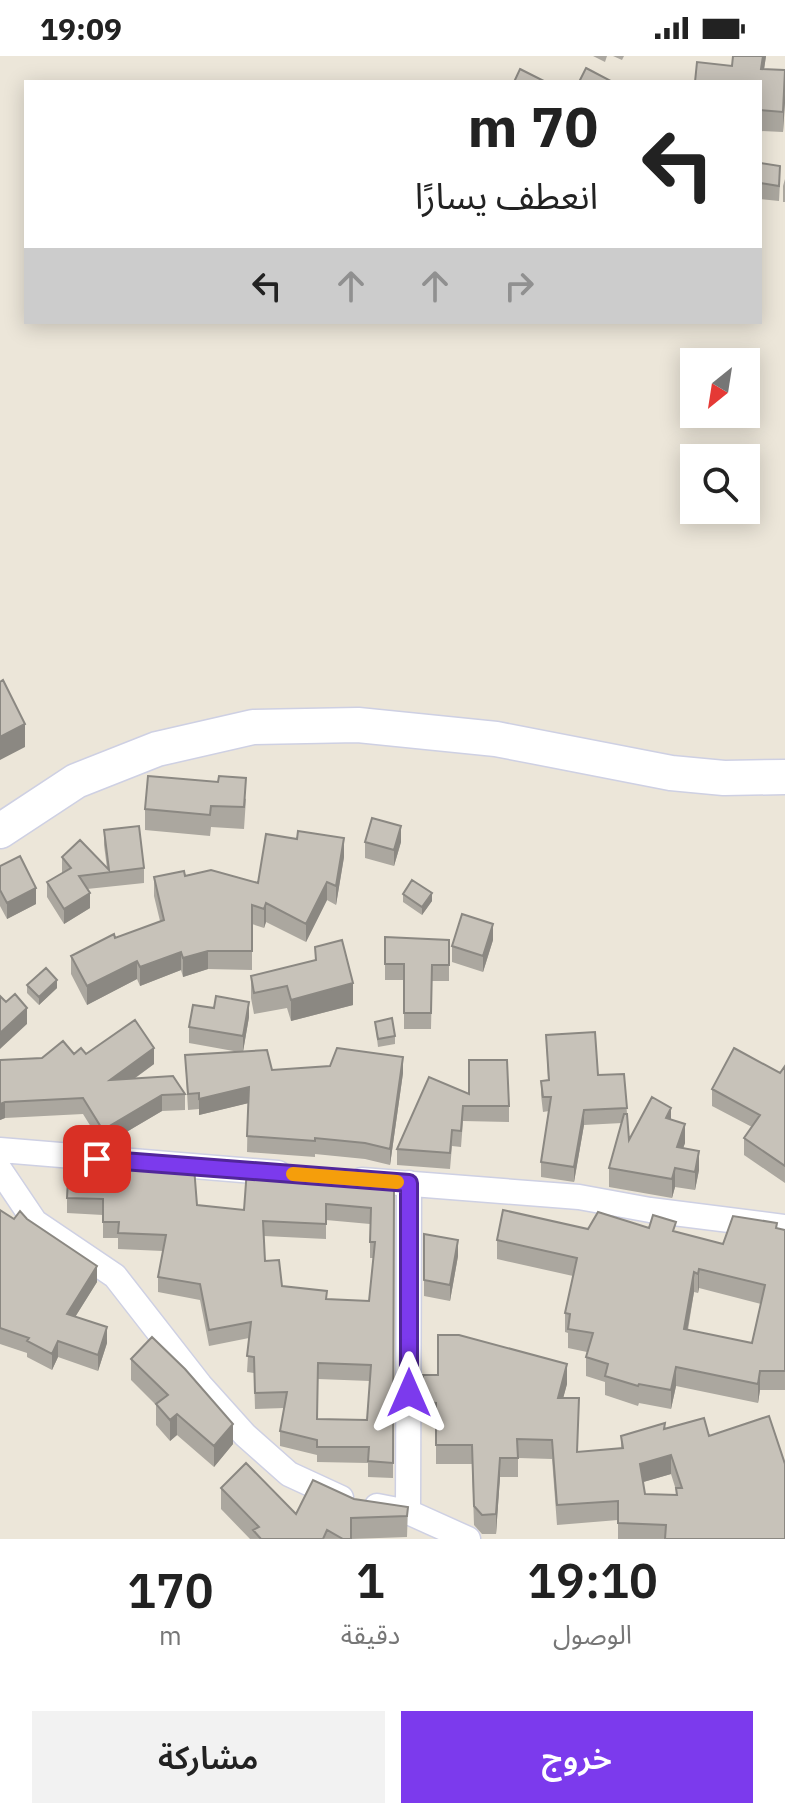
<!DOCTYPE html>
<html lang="ar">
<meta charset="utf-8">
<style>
:root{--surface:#fff;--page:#f2f2f2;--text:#222;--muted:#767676;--accent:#7c3aed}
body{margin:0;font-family:"IBM Plex Sans","Noto Sans Arabic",sans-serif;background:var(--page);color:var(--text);direction:rtl;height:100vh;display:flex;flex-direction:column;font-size:30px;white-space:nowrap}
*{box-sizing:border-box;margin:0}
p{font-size:26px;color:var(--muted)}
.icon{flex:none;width:44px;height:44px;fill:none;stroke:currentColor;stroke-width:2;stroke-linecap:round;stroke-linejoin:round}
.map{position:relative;height:1483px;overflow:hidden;direction:ltr}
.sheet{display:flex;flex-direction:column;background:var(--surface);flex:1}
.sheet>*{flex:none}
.guide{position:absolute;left:24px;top:24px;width:738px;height:244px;border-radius:0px;box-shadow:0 4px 20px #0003;direction:rtl;background:#fff;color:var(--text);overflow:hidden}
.needle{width:52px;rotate:210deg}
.tools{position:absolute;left:680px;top:292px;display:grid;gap:16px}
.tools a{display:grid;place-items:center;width:80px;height:80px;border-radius:0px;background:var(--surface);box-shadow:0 4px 20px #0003;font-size:40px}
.pin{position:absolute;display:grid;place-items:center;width:68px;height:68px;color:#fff;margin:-34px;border-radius:16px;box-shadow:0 4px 12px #0006}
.me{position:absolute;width:88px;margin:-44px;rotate:0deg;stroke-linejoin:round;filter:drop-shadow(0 0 6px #0008)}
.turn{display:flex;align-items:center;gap:28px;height:168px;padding:0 32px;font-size:36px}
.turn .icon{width:104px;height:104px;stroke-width:2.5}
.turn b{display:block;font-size:56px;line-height:68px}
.lanes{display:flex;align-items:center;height:76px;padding:0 32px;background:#0003;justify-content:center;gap:40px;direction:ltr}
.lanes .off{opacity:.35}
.eta{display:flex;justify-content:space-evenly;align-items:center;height:136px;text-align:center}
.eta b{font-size:48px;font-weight:600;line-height:56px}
.button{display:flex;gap:16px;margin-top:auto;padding:16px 32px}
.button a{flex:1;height:92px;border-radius:0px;background:var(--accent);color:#fff;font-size:32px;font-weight:600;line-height:92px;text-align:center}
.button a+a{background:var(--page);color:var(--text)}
.status{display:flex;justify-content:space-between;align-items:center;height:56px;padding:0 40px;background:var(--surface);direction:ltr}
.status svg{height:22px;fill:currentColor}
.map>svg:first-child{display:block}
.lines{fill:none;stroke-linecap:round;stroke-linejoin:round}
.street-casing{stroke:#ced0e3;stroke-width:27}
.secondary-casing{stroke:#ced0e3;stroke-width:37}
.street{stroke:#fff;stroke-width:24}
.secondary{stroke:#fff;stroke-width:34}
.wall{fill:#aba79f;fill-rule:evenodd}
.shaded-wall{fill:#8b8882}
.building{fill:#c7c2b9;stroke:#8b8882;stroke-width:2;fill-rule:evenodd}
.route-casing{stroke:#51269a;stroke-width:20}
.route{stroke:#7c3aed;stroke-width:14}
.slow{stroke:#f59e0b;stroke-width:14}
</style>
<div class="status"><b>19:09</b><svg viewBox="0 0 49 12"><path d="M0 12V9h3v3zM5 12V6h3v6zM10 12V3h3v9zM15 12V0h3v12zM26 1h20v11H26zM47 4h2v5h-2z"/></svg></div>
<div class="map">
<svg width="785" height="1483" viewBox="0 0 785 1483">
<rect width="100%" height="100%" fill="#ece6d9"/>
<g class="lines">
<defs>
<path id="street" d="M 0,1094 L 278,1117
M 0,1114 L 35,1166 L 115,1220 L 200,1329 L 245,1379 L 289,1418 L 341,1442
M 362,1124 L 579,1141 L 650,1154 L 785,1171
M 377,1450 L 408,1456 L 468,1483
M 408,1456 L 409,1127"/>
<path id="secondary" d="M 0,775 L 76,725 L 157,693 L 253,671 L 358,669 L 496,683 L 671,717 L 724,722 L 785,721"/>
</defs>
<use href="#street" class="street-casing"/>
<use href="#secondary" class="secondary-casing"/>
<use href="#street" class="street"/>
<use href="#secondary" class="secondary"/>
</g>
<path class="wall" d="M 593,0 L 607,0 L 605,6 Z
M 613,0 L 624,0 L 622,4 Z
M 733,0 L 766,0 L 764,13 L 785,14 L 783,76 L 760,75 L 760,26 L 732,10 Z
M 760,107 L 780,126 L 779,145 L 760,143 Z
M 785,123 L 785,146 L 783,146 L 783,130 Z
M 218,726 L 246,743 L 244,773 L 211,771 L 210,780 L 145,774 L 145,753 Z
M 104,774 L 144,812 L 144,827 L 87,833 L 90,852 L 64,868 L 47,841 L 47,826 L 62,817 L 62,801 L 107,812 L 104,789 Z
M 365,786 L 401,786 L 394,810 L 365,802 Z
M 344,801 L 336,849 L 327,844 L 306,886 L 266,866 L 264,872 L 252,868 L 252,914 L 208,913 L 183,921 L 181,914 L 140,930 L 137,923 L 87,949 L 71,918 L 71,900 L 160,865 L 154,840 L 154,821 L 185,820 L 258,827 Z
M 0,810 L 36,848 L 7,863 L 0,850 Z
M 403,838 L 432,845 L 422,859 L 403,846 Z
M 385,881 L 449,884 L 449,925 L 432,925 L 431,973 L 404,973 L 404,924 L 385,924 Z
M 493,884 L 483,916 L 452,906 L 452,890 Z
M 315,891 L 353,949 L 291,965 L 287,952 L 254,958 L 251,942 L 251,920 L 315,904 Z
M 27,929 L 57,932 L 39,949 L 27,937 Z
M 214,952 L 249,961 L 243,995 L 272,1014 L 403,1017 L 390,1109 L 365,1103 L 315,1098 L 315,1101 L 247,1096 L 248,1047 L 199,1059 L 199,1053 L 188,1054 L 185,999 L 239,996 L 189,987 L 189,971 Z
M 375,966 L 395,980 L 395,988 L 378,991 Z
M 546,979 L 598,1019 L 624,1018 L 629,1084 L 671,1064 L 685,1087 L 683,1092 L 699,1114 L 695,1134 L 675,1131 L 672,1142 L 609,1131 L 609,1112 L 622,1067 L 584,1069 L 574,1126 L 541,1121 L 541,1106 L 549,1055 L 543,1056 L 541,1039 L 541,1025 L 548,1024 Z
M 74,998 L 86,998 L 154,1008 L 134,1023 L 185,1038 L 185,1054 L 162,1055 L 106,1088 L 101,1087 L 83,1058 L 5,1062 L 0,1064 L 0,1004 L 42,1002 Z
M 785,1010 L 785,1127 L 744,1099 L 744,1082 L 752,1071 L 712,1050 L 712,1033 L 780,1017 Z
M 469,1038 L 509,1050 L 509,1066 L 463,1065 L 461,1091 L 452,1090 L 450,1113 L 397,1109 L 397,1093 Z
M 394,1126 L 393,1422 L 368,1421 L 368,1407 L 317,1406 L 317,1399 L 280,1390 L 280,1375 L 284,1352 L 255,1353 L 254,1317 L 247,1316 L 249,1282 L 209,1290 L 200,1244 L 158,1236 L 158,1221 L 163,1195 L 118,1193 L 118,1182 L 103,1182 L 103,1159 L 67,1157 L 67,1142 L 197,1149 L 244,1154 ZM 326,1164 L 370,1168 L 370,1202 L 373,1202 L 369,1245 L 327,1243 L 282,1230 L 265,1205 L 264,1180 L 326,1183 ZM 318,1323 L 370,1325 L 367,1364 L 317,1363 Z
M 0,1154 L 14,1163 L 27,1163 L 97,1226 L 75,1261 L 107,1287 L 98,1315 L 58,1301 L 52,1314 L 27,1301 L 27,1297 L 0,1288 Z
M 649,1172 L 676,1176 L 723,1188 L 777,1173 L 785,1174 L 785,1334 L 760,1334 L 758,1347 L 676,1330 L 671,1353 L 639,1347 L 638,1350 L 605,1339 L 605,1326 L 586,1320 L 586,1301 L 587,1296 L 568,1292 L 568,1277 L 565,1276 L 565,1257 L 573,1220 L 497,1203 L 497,1184 L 588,1173 ZM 699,1232 L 761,1248 L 752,1287 L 688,1274 L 694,1236 L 698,1237 Z
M 424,1178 L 458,1200 L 450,1245 L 424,1240 Z
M 131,1303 L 233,1388 L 214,1411 L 177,1379 L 170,1385 L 156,1369 L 156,1349 L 131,1324 Z
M 423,1319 L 567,1328 L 563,1342 L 578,1396 L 621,1392 L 621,1380 L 665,1373 L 709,1380 L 785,1483 L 618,1483 L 618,1464 L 557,1469 L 552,1403 L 518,1402 L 518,1421 L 500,1421 L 496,1478 L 482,1478 L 474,1469 L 472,1408 L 436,1408 L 436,1366 L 423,1366 ZM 671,1418 L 676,1434 L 676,1439 L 645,1438 L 643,1426 Z
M 221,1432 L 296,1458 L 354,1443 L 408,1451 L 407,1481 L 351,1483 L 250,1483 L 221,1453 Z"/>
<path class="shaded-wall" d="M 763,0 L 766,0 L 761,34 L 761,13 Z
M 785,26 L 785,47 L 783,76 L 783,56 Z
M 25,668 L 25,691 L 0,704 L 0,681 Z
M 401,770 L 401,786 L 394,810 L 394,794 Z
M 344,782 L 344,801 L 336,849 L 336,830 Z
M 327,826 L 327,844 L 306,886 L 306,868 Z
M 36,832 L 36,848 L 7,863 L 7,847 Z
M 90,837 L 90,852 L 64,868 L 64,853 Z
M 432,837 L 432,845 L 422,859 L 422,851 Z
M 266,847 L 266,866 L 264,872 L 264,853 Z
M 493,868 L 493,884 L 483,916 L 483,900 Z
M 208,895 L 208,913 L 183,921 L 183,902 Z
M 181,896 L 181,914 L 140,930 L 140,911 Z
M 137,905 L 137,923 L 87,949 L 87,930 Z
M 57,924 L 57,932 L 39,949 L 39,941 Z
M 353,927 L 353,949 L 291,965 L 291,944 Z
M 249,946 L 249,961 L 243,996 L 243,980 Z
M 27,952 L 27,968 L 0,993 L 0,977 Z
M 154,992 L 154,1008 L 110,1040 L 110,1024 Z
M 403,1001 L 403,1017 L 390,1109 L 390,1093 Z
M 249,1031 L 249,1047 L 199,1059 L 199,1043 Z
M 162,1039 L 162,1055 L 106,1088 L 106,1072 Z
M 5,1046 L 5,1062 L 0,1064 L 0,1048 Z
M 671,1052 L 671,1070 L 666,1062 Z
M 584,1054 L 584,1069 L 574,1126 L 574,1111 Z
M 685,1068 L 685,1087 L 677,1110 L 677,1091 Z
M 699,1095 L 699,1114 L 695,1134 L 695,1116 Z
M 675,1112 L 675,1131 L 672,1142 L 672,1123 Z
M 458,1184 L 458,1200 L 450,1245 L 450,1229 Z
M 97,1210 L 97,1226 L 67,1274 L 67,1258 Z
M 699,1213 L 699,1232 L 698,1237 L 698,1218 Z
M 694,1216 L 694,1236 L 684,1292 L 684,1273 Z
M 107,1271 L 107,1287 L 98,1315 L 98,1299 Z
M 58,1285 L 58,1301 L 52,1314 L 52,1298 Z
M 567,1308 L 567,1328 L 558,1361 L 558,1342 Z
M 676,1311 L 676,1330 L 671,1353 L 671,1334 Z
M 760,1315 L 760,1334 L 758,1347 L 758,1328 Z
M 177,1358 L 177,1379 L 170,1385 L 170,1364 Z
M 233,1368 L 233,1388 L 214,1411 L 214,1390 Z
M 671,1399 L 671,1418 L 640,1427 L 640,1408 Z
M 500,1402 L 500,1421 L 496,1478 L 496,1458 Z"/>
<path class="building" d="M 733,0 L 763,0 L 761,13 L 785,14 L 783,56 L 760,54 L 760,26 L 695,26 L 697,6 L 732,10 Z
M 586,12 L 611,25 L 611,26 L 579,26 Z
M 520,13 L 544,25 L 543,26 L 514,26 Z
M 760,107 L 780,110 L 779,130 L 760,127 Z
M 3,624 L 25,668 L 0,681 L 0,626 Z
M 148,720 L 218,726 L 219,720 L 246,722 L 244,751 L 211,750 L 210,759 L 145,753 Z
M 372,762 L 401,770 L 394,794 L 365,786 Z
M 139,770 L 144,812 L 79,820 L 90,837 L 64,853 L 47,826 L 71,812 L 62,801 L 80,784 L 109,814 L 104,774 Z
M 298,775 L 344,782 L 336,830 L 327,826 L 306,868 L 266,847 L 264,853 L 252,849 L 252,895 L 208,895 L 183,902 L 181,896 L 140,911 L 137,905 L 87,930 L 71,900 L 114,878 L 115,882 L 164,864 L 154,821 L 184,815 L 185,820 L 211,814 L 258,827 L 266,778 L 297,783 Z
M 20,800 L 36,832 L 7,847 L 0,834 L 0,810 Z
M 412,824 L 432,837 L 422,851 L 403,838 Z
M 462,858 L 493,868 L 483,900 L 452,890 Z
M 385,881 L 449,884 L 449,909 L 432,909 L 431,957 L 404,957 L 404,908 L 385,908 Z
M 342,884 L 353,927 L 291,944 L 287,930 L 254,937 L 251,920 L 316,904 L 315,891 Z
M 46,912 L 57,924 L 39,941 L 27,929 Z
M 15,938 L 27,952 L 0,977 L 0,940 L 6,946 Z
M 216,940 L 249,946 L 243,980 L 189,971 L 193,949 L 214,952 Z
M 392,962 L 395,980 L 378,983 L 375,966 Z
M 135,964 L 154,992 L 110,1024 L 173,1020 L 185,1038 L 162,1039 L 106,1072 L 101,1071 L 83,1042 L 5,1046 L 0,1048 L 0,1004 L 42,1002 L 63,985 L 74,998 L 81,992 L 86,998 Z
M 595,976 L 598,1019 L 624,1018 L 627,1052 L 584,1054 L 574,1111 L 541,1106 L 551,1041 L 543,1041 L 541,1025 L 549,1024 L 546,979 Z
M 337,992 L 403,1001 L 390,1093 L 365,1087 L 315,1082 L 315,1085 L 247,1080 L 249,1031 L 199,1043 L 199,1037 L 188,1038 L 185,999 L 267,994 L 272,1014 L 330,1010 Z
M 734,992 L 780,1017 L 785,1010 L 785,1110 L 744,1082 L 760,1059 L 712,1033 Z
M 469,1004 L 507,1004 L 509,1050 L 463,1050 L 461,1075 L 452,1074 L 450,1097 L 397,1093 L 429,1021 L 469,1038 Z
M 652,1041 L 671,1052 L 666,1062 L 685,1068 L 677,1091 L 699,1095 L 695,1116 L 675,1112 L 672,1123 L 609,1112 L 624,1058 L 627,1058 L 629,1084 Z
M 69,1104 L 121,1107 L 156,1113 L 194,1111 L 197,1149 L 244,1154 L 247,1113 L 394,1126 L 393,1407 L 368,1405 L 369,1391 L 317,1391 L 317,1384 L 280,1375 L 287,1336 L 255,1337 L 254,1301 L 247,1300 L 251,1266 L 209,1274 L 200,1228 L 158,1221 L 166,1179 L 118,1177 L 119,1166 L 103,1166 L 103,1143 L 67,1142 ZM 326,1148 L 371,1152 L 370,1186 L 375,1186 L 369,1245 L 326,1243 L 327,1235 L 282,1230 L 279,1204 L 265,1205 L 263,1165 L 326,1168 ZM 318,1307 L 371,1309 L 367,1364 L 317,1363 Z
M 0,1154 L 14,1163 L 20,1155 L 27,1163 L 97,1210 L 67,1258 L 107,1271 L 98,1299 L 58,1285 L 52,1298 L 27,1285 L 29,1282 L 0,1272 Z
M 503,1154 L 588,1173 L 598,1156 L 649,1172 L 653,1159 L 676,1166 L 673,1175 L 723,1188 L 733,1160 L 777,1167 L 776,1172 L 785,1174 L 785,1315 L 760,1315 L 758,1328 L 676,1311 L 671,1334 L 639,1328 L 638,1330 L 605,1320 L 608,1308 L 586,1301 L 593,1277 L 568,1273 L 570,1258 L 565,1257 L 577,1202 L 497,1184 ZM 699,1213 L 765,1229 L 752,1287 L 684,1273 L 694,1216 L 698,1218 Z
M 424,1178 L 458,1184 L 450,1229 L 424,1224 Z
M 438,1279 L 459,1279 L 567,1308 L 558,1342 L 579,1342 L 577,1396 L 623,1392 L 621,1380 L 665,1367 L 664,1373 L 704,1362 L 709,1380 L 769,1360 L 785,1408 L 785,1483 L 665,1483 L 666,1469 L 618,1467 L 618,1445 L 557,1449 L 552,1384 L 517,1383 L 518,1402 L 500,1402 L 496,1458 L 482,1459 L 474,1450 L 472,1389 L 436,1389 L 436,1347 L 423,1346 L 423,1319 L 438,1319 ZM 671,1399 L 682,1432 L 676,1432 L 677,1439 L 645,1438 L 640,1408 Z
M 152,1281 L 185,1313 L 233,1368 L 214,1390 L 177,1358 L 170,1364 L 156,1348 L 168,1339 L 131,1303 Z
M 246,1407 L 296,1458 L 313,1424 L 354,1443 L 408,1451 L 407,1460 L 351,1462 L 351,1483 L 343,1483 L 327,1474 L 323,1483 L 261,1483 L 253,1474 L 259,1471 L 221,1432 Z"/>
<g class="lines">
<defs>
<path id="route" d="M 97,1103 L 409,1127 L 409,1337"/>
</defs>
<use href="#route" class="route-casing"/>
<use href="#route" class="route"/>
<path class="slow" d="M 293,1118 L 397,1126"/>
</g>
</svg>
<div class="tools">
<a><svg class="needle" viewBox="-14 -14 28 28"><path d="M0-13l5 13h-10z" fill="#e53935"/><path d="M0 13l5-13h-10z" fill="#767676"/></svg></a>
<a><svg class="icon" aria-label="search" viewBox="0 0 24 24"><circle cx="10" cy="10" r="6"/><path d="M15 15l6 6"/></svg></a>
</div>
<div class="pin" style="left:97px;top:1103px;background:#d93025"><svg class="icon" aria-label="arrive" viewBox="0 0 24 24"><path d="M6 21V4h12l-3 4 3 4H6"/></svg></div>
<svg class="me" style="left:409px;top:1337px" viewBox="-20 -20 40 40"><path d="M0-17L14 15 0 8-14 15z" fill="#7c3aed" stroke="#fff" stroke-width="4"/></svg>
<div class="guide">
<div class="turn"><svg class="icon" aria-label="left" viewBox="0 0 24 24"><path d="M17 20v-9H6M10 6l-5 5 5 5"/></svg><div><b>70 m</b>انعطف يسارًا</div></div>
<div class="lanes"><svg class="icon" aria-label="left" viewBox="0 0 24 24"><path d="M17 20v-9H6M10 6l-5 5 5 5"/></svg><svg class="icon off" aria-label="ahead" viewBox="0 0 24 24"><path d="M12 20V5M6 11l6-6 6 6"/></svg><svg class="icon off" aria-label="ahead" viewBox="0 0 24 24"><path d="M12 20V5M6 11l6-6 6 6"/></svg><svg class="icon off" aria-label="right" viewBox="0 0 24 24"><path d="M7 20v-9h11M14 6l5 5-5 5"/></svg></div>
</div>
</div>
<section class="sheet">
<div class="eta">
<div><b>19:10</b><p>الوصول</p></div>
<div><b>1</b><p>دقيقة</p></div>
<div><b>170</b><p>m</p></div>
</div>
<div class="button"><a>خروج</a><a>مشاركة</a></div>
</section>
